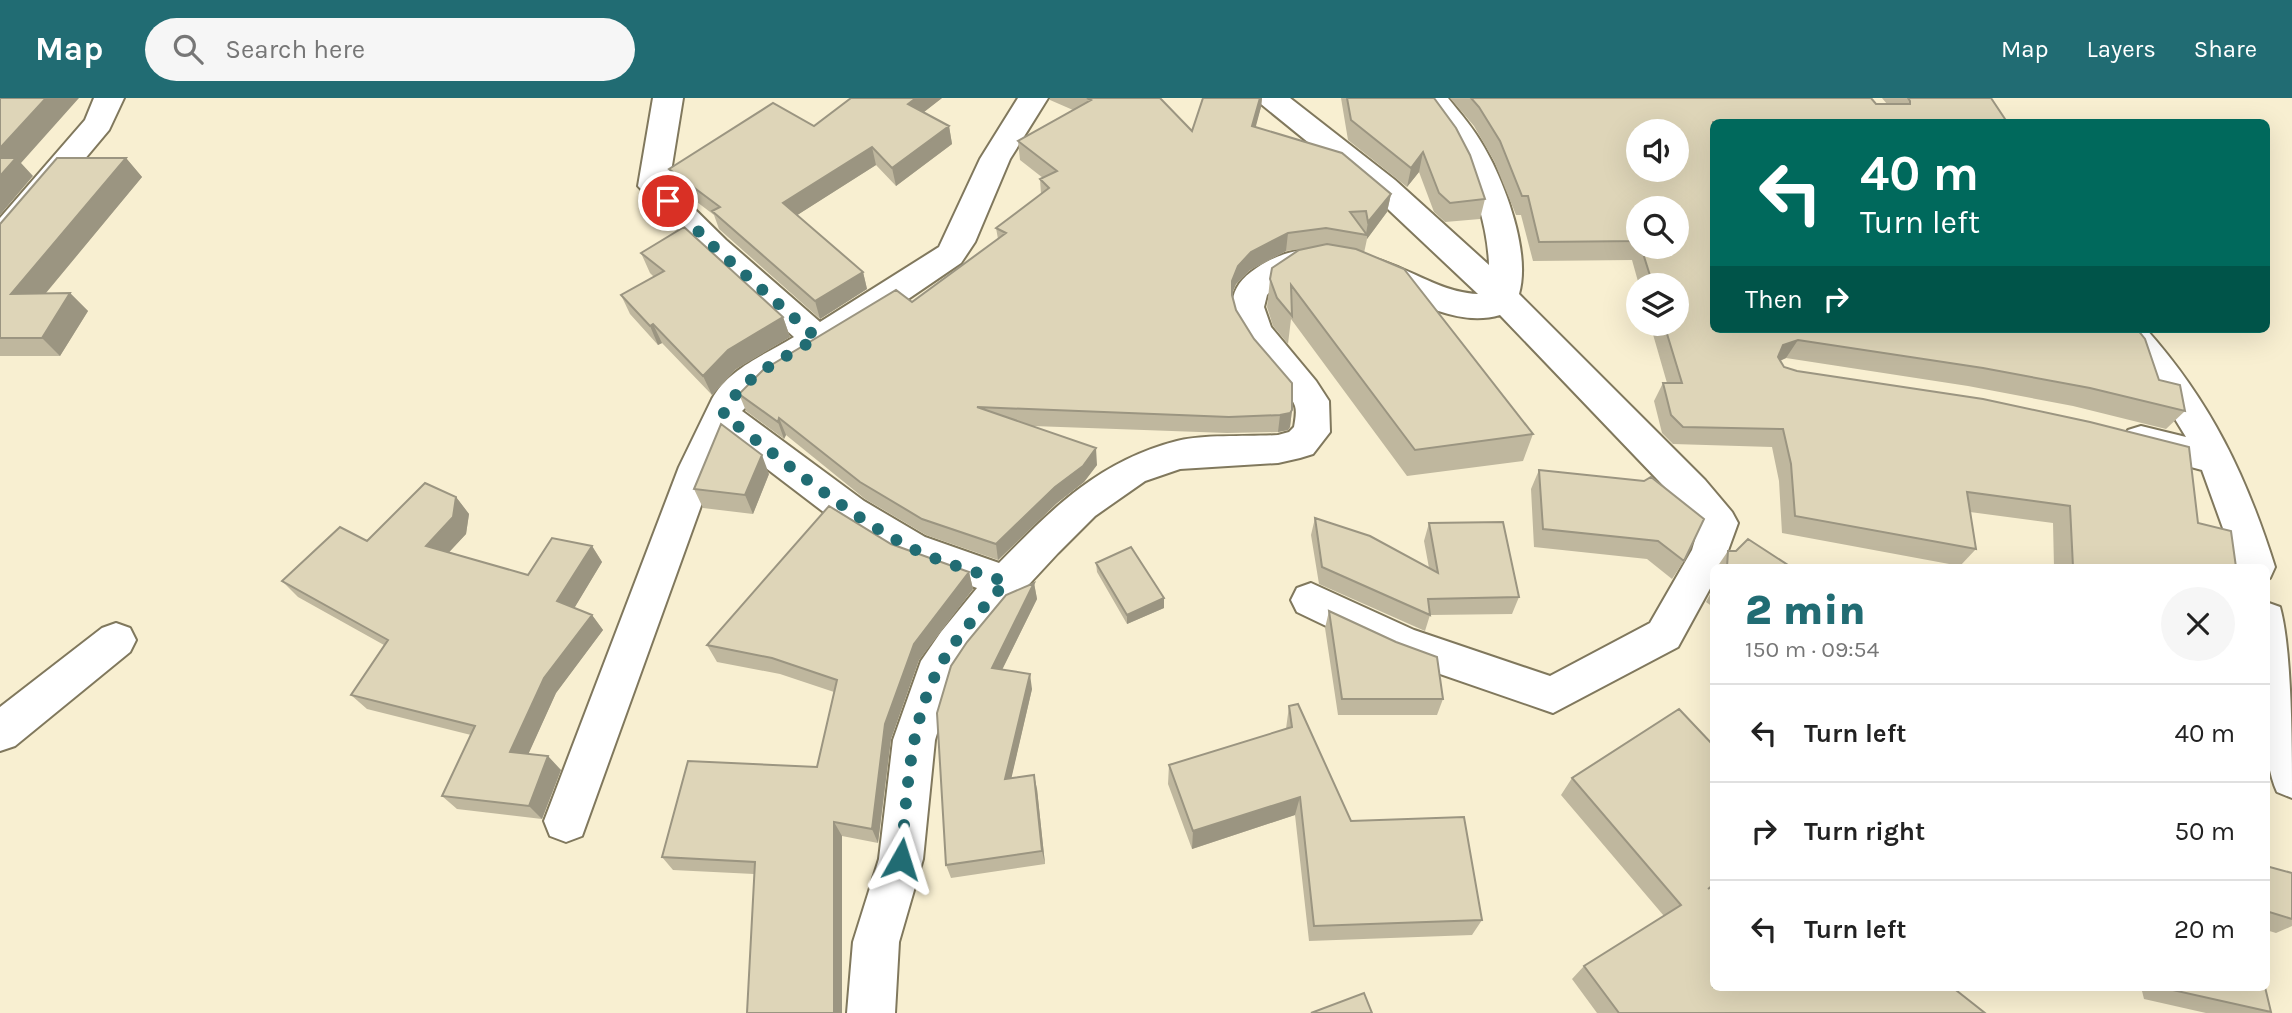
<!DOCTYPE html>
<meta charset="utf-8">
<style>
:root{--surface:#fff;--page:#f6f6f6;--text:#222;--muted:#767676;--line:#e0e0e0;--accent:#216c73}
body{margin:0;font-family:Karla,sans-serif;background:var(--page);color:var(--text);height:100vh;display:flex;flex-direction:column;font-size:26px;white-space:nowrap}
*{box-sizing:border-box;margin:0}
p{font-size:23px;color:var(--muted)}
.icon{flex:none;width:38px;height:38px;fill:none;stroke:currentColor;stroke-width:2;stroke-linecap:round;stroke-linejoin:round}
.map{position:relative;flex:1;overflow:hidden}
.drawer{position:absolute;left:1710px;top:466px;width:560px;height:427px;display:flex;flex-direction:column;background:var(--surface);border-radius:10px;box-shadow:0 7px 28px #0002}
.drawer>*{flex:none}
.hud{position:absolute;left:1710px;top:21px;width:560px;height:214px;border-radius:10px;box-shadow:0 7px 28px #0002;background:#00695c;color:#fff;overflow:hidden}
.controls{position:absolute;left:1626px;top:21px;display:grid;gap:14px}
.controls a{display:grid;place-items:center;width:63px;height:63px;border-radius:50%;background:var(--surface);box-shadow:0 7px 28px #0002;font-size:35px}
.pin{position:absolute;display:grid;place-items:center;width:60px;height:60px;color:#fff;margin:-30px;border:4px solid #fff;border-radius:50%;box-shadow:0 2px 7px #0007}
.me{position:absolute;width:77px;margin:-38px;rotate:6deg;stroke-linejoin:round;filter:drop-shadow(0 0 5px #0008)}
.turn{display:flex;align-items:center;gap:24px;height:147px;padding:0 35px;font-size:32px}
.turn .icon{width:91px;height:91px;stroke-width:2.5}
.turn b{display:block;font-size:49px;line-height:60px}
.then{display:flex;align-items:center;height:66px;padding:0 35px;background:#0003;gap:14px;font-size:26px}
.round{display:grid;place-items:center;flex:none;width:74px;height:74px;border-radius:37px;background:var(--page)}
.head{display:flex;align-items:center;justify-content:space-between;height:119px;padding:0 35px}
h1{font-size:42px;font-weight:800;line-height:52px;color:var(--accent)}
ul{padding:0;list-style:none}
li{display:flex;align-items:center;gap:21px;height:98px;padding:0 35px;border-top:2px solid var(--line)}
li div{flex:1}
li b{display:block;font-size:26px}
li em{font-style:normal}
header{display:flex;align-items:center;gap:42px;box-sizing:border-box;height:98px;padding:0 35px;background:var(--accent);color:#fff}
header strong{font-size:33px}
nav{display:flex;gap:38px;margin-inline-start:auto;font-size:24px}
.search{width:490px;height:63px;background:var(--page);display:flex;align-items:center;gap:18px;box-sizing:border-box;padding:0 24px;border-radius:38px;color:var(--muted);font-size:26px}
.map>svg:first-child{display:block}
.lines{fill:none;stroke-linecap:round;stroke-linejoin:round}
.minor-casing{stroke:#80785d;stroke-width:4}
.minor{fill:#fff;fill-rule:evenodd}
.wall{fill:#bfb79e;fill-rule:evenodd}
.shaded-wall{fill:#9b9581}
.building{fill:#ded5b8;stroke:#9b9581;stroke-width:2;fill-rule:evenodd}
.route{stroke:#216c73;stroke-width:12;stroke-dasharray:0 21.6}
</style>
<header>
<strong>Map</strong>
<div class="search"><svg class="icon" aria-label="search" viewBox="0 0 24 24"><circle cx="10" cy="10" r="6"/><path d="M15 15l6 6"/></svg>Search here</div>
<nav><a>Map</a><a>Layers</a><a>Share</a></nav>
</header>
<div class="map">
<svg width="2292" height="915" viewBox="0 0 2292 915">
<rect width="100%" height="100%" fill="#f8efd1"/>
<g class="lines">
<defs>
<path id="minor" d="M 94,0 L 124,0 L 109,32 L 11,149 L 0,152 L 0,120 L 85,22 Z
M 653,0 L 683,0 L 669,86 L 726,142 L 820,224 L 939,149 L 980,61 L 1018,0 L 1048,0 L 1010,61 L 975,144 L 961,165 L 889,214 L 768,287 L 742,313 L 864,403 L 925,439 L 999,465 C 1053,410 1099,363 1177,343 C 1206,336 1247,339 1278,337 L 1289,334 L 1294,329 C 1295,323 1297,314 1295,308 C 1292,299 1282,289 1275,282 C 1250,253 1208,206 1251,174 C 1296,139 1349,149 1398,169 C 1424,180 1449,195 1478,196 L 1373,97 L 1261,6 L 1256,0 L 1290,0 L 1395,82 L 1489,167 C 1488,129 1473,82 1454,48 C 1444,31 1429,17 1418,0 L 1448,0 C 1461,16 1474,31 1484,49 C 1505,85 1531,155 1519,196 L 1705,382 L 1732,414 L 1738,425 L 1722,469 L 1713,469 L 1713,485 L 1678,549 L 1553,615 L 1391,559 L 1297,514 L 1291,502 L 1297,490 L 1311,485 L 1414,532 L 1550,578 L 1650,525 L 1692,452 L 1699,428 L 1679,404 L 1500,217 C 1421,241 1338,123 1267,197 L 1264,209 L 1271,229 L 1316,283 L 1329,303 L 1330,334 L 1313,356 L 1300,360 L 1278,365 L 1180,371 L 1145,383 L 1095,418 L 1058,455 L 1020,496 L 969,558 L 953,583 L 935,642 L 923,761 L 899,844 L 895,915 L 847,915 L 853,844 L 879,761 L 893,642 L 921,563 L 941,534 L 977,490 L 897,461 L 838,425 L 728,341 L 715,369 L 582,738 L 566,744 L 550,738 L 544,723 L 679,369 L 712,301 C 728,271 766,256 794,239 L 704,158 L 638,88 Z
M 2109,231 L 2146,231 C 2211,304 2246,377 2275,469 L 2270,480 L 2266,482 L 2266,469 L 2237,469 L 2202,372 L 2128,352 L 2123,342 L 2128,332 L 2141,328 L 2186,339 L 2159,295 Z
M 2266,504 L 2280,509 C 2292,552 2292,650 2292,700 L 2277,694 C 2257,651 2266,554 2266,504 Z
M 116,525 L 130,530 L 136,542 L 130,554 L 15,648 L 0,653 L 0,609 L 102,530 Z"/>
</defs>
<use href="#minor" class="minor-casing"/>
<use href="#minor" class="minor"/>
</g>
<path class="wall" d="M 942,0 L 924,14 L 949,28 L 952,46 L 896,88 L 876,67 L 797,117 L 863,174 L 867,191 L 820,221 L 719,131 L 714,117 L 676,88 L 669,71 L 814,28 Z
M 1050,0 L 1160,0 L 1192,33 L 1203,0 L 1262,0 L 1261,9 L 1255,29 L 1391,96 L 1387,114 L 1367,141 L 1364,155 L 1533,336 L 1523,363 L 1407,378 L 1291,221 L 1288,246 L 1273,228 L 1267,209 L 1270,181 L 1303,151 L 1286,153 L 1250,172 L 1236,186 L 1232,197 L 1236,212 L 1292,312 L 1290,329 L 1288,332 L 1278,334 L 1227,335 L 1033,328 L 1097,367 L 1084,384 L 1057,405 L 998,462 L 926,437 L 865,401 L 786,337 L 784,341 L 746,313 L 739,296 L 912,204 L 998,141 L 996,130 L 1041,96 L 1040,81 L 1043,80 L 1020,62 L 1018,43 L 1073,12 L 1050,2 Z
M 1341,0 L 1434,0 L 1485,101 L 1480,121 L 1445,124 L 1434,114 L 1419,74 L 1407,89 L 1348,42 Z
M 1450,0 L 1871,0 L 1876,6 L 1887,6 L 1882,0 L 1991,0 L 1713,24 L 1713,231 L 2159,282 L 2185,313 L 2166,331 L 2073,308 L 1968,288 L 1786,260 L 1780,263 L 1784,269 L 2198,425 L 2236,469 L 2054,469 L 2053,425 L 1970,414 L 1976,451 L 1960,468 L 1782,435 L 1779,383 L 1772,349 L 1673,346 L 1662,335 L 1654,303 L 1663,285 L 1667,285 L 1650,226 L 1676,226 L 1676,187 L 1639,187 L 1632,162 L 1533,163 L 1521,117 L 1516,117 L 1494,63 L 1474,28 ZM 1638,110 L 1676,149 L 1638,149 Z
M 126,60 L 142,79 L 46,195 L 70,195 L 88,213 L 60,258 L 0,258 L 0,126 Z
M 641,155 L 783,219 L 790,239 L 736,271 L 712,297 L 662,245 L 658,247 L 630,216 L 621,197 L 654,179 L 650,175 Z
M 1539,372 L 1644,383 L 1684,463 L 1672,481 L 1647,461 L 1534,449 L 1531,391 Z
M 769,376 L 753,416 L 703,410 L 694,391 Z
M 456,399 L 469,416 L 466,436 L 449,454 L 528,477 L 592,448 L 602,464 L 574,510 L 592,517 L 603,532 L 556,595 L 528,656 L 561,672 L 542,721 L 457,711 L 442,698 L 471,637 L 367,611 L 351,597 L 384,547 L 298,499 L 282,483 L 367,443 Z
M 1315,420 L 1429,470 L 1424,443 L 1429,425 L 1519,499 L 1512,516 L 1430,517 L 1425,533 L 1319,486 L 1311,437 Z
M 891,446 L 969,474 L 973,491 L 919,562 L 891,641 L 878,745 L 842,738 L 754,776 L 673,772 L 662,759 L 817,669 L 834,594 L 780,576 L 717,564 L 707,547 Z
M 1728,453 L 1791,469 L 1717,469 Z
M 1096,465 L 1164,500 L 1164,510 L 1127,526 L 1097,474 Z
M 1034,485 L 1037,501 L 1002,572 L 1032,591 L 1011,680 L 1037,691 L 1045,766 L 951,780 L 946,767 L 951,568 Z
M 1713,490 L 1713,509 L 1706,504 Z
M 1329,513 L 1443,601 L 1437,617 L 1338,617 L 1325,530 Z
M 1713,601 L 1713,790 L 1712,791 L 1713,889 L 1985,915 L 1597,915 L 1572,881 L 1584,868 L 1664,818 L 1561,697 L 1572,680 L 1712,646 L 1711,603 Z
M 1289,608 L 1351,723 L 1482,822 L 1472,837 L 1309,843 L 1295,717 L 1192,751 L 1168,686 L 1169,667 L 1286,631 Z
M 2266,768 L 2292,775 L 2292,828 L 2276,835 L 2266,832 Z
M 2141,889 L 2265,889 L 2271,914 L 2268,915 L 2206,915 L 2144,901 Z"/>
<path class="shaded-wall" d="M 46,0 L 79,0 L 21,65 L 33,78 L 0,117 L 0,50 Z
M 916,0 L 942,0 L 911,24 L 908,6 Z
M 1260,0 L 1262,0 L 1261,9 L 1251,47 L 1252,28 Z
M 949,28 L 952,46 L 896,88 L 892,70 Z
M 872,49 L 876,67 L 788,123 L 783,105 Z
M 1423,54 L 1419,74 L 1407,89 L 1411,70 Z
M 126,60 L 142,79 L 30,214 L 11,196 Z
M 1391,96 L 1387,114 L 1367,141 L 1367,137 L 1366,136 L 1368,124 Z
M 1288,135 L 1286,153 L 1250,172 L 1236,186 L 1230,200 L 1232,183 L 1238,168 L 1251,154 Z
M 863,174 L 867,191 L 820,221 L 815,203 Z
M 70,195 L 88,213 L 60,258 L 42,240 Z
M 783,219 L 790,239 L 736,271 L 712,297 L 703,278 L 728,252 Z
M 653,226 L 662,245 L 658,247 L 650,228 Z
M 1798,242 L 1786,260 L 1772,266 L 1783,247 Z
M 1292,312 L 1290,329 L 1288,332 L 1278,334 L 1280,317 Z
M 779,320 L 786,337 L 784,341 L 778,324 Z
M 1096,350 L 1097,367 L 1084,384 L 1057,405 L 998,462 L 996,446 Z
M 762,357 L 769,376 L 753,416 L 745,397 Z
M 456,399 L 469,416 L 466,436 L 440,464 L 426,448 Z
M 592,448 L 602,464 L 569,519 L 557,503 Z
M 969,474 L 973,491 L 919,562 L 891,641 L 878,745 L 872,731 L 885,626 L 914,546 Z
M 1034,485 L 1037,501 L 995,586 L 992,570 Z
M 1164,500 L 1164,510 L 1127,526 L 1127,517 Z
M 592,517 L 603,532 L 556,595 L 523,668 L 510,654 L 544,580 Z
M 1030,576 L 1032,591 L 1008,695 L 1005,681 Z
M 548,658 L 561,672 L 542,721 L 529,708 Z
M 1034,677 L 1037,691 L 1045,766 L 1042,753 Z
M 1300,699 L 1295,717 L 1192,751 L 1193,733 Z
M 834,724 L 842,738 L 842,915 L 834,915 Z"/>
<path class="building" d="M 0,0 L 46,0 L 0,50 Z
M 851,0 L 916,0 L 908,6 L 949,28 L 892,70 L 872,49 L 783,105 L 863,174 L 815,203 L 712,113 L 720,109 L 669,71 L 773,5 L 814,28 Z
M 1087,0 L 1160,0 L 1192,33 L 1203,0 L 1260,0 L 1252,28 L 1342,55 L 1391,96 L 1368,124 L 1366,113 L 1350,114 L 1367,137 L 1326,130 L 1288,135 L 1251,154 L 1238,168 L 1232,183 L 1232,197 L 1236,212 L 1254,241 L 1292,285 L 1292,312 L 1290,315 L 1280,317 L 1229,319 L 977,309 L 1096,350 L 1083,368 L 1055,389 L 996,446 L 922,421 L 860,384 L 779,320 L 778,324 L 739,296 L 763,272 L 896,192 L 912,204 L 1006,135 L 996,130 L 1049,90 L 1040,81 L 1057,73 L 1018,43 L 1091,2 Z
M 1347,0 L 1434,0 L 1456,30 L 1470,57 L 1485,101 L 1450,105 L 1439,95 L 1423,54 L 1411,70 L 1351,22 Z
M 1471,0 L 1871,0 L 1876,6 L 1910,6 L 1910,3 L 1908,0 L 1991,0 L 2007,24 L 1713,24 L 1713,231 L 2137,231 L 2145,241 L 2159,282 L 2180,287 L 2185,313 L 2090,290 L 1983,270 L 1798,242 L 1783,247 L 1778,259 L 1784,269 L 1797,273 L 1983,301 L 2090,324 L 2189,349 L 2198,425 L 2231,433 L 2236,469 L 2073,469 L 2070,408 L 1967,394 L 1976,451 L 1795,418 L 1791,366 L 1783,331 L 1683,329 L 1671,317 L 1663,285 L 1682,285 L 1664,226 L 1676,226 L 1676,187 L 1653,187 L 1641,149 L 1676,149 L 1676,110 L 1638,110 L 1638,143 L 1539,144 L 1528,98 L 1522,98 L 1500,43 L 1479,9 ZM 1638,33 L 1676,33 L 1676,72 L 1638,72 Z
M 0,60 L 16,60 L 0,78 Z
M 57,60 L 126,60 L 11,196 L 70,195 L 42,240 L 0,240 L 0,126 Z
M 684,129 L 783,219 L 728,252 L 703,278 L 653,226 L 650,228 L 621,197 L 664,173 L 641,155 Z
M 1327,146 L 1356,151 L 1404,171 L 1533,336 L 1415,352 L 1291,187 L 1292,218 L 1277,200 L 1270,181 L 1272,170 L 1299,152 Z
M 721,326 L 762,357 L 745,397 L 694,391 Z
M 1539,372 L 1644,383 L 1651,379 L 1704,421 L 1684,463 L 1658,443 L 1543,431 Z
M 425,385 L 456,399 L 453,419 L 426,448 L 528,477 L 552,440 L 592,448 L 557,503 L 592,517 L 544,580 L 510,654 L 548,658 L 529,708 L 442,698 L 475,628 L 351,597 L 388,542 L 282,483 L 340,429 L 367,443 Z
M 829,408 L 891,446 L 969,474 L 914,546 L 885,626 L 872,731 L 834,724 L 834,915 L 747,915 L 755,764 L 662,759 L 688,663 L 817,669 L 837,582 L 772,560 L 707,547 Z
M 1315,420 L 1370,438 L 1438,475 L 1429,425 L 1503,424 L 1519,499 L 1428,501 L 1430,517 L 1322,469 Z
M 1748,441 L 1791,469 L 1727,469 L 1728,453 L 1736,453 Z
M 1131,449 L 1164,500 L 1127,517 L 1096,465 Z
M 1034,485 L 992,570 L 1030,576 L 1005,681 L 1034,677 L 1042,753 L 946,767 L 937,615 L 951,568 L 967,544 L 1006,497 Z
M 1329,513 L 1396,544 L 1437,559 L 1443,601 L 1342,601 Z
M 1298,606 L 1351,723 L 1464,719 L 1482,822 L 1314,828 L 1300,699 L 1193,733 L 1169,667 L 1292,629 L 1289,608 Z
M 1679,611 L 1713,647 L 1713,787 L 1708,791 L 1711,789 L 1713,792 L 1713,889 L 1952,889 L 1985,915 L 1619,915 L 1584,868 L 1681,807 L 1572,680 Z
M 2266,768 L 2292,775 L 2292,821 L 2266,813 Z
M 2168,889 L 2265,889 L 2271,914 L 2168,891 Z
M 1364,895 L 1372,915 L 1311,915 Z"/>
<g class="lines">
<path class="route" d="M 668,103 L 715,150 L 817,240 C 783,261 740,279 723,317 C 784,363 842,413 909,449 C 939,464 974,473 1006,484 C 981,513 951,543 935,578 C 908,634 907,700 901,761"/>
</g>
</svg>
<div class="controls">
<a><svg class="icon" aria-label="sound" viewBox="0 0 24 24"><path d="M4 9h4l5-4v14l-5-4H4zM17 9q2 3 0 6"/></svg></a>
<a><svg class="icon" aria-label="search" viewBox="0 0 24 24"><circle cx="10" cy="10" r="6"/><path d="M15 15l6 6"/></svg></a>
<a><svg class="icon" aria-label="layers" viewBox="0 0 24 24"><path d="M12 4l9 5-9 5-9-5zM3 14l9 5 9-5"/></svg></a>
</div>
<div class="pin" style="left:668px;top:103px;background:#d93025"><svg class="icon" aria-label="arrive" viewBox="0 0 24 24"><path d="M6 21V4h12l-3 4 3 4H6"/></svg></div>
<svg class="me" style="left:901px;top:761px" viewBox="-20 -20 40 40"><path d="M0-17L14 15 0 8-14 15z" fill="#216c73" stroke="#fff" stroke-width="4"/></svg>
<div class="hud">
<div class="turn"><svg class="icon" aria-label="left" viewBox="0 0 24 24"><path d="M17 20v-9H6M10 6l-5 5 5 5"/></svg><div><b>40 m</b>Turn left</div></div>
<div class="then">Then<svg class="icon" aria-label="right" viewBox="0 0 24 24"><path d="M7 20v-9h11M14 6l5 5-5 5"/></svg></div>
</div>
<section class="drawer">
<div class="head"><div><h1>2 min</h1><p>150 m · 09:54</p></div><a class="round"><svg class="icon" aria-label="close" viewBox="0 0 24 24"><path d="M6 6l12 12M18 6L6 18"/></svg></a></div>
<ul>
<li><svg class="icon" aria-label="left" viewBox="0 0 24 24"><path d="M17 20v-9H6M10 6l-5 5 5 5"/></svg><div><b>Turn left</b></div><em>40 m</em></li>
<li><svg class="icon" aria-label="right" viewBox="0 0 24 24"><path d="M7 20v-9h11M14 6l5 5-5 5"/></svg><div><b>Turn right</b></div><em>50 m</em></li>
<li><svg class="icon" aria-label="left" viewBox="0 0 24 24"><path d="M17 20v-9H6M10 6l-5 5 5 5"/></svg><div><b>Turn left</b></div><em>20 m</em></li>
</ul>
</section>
</div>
